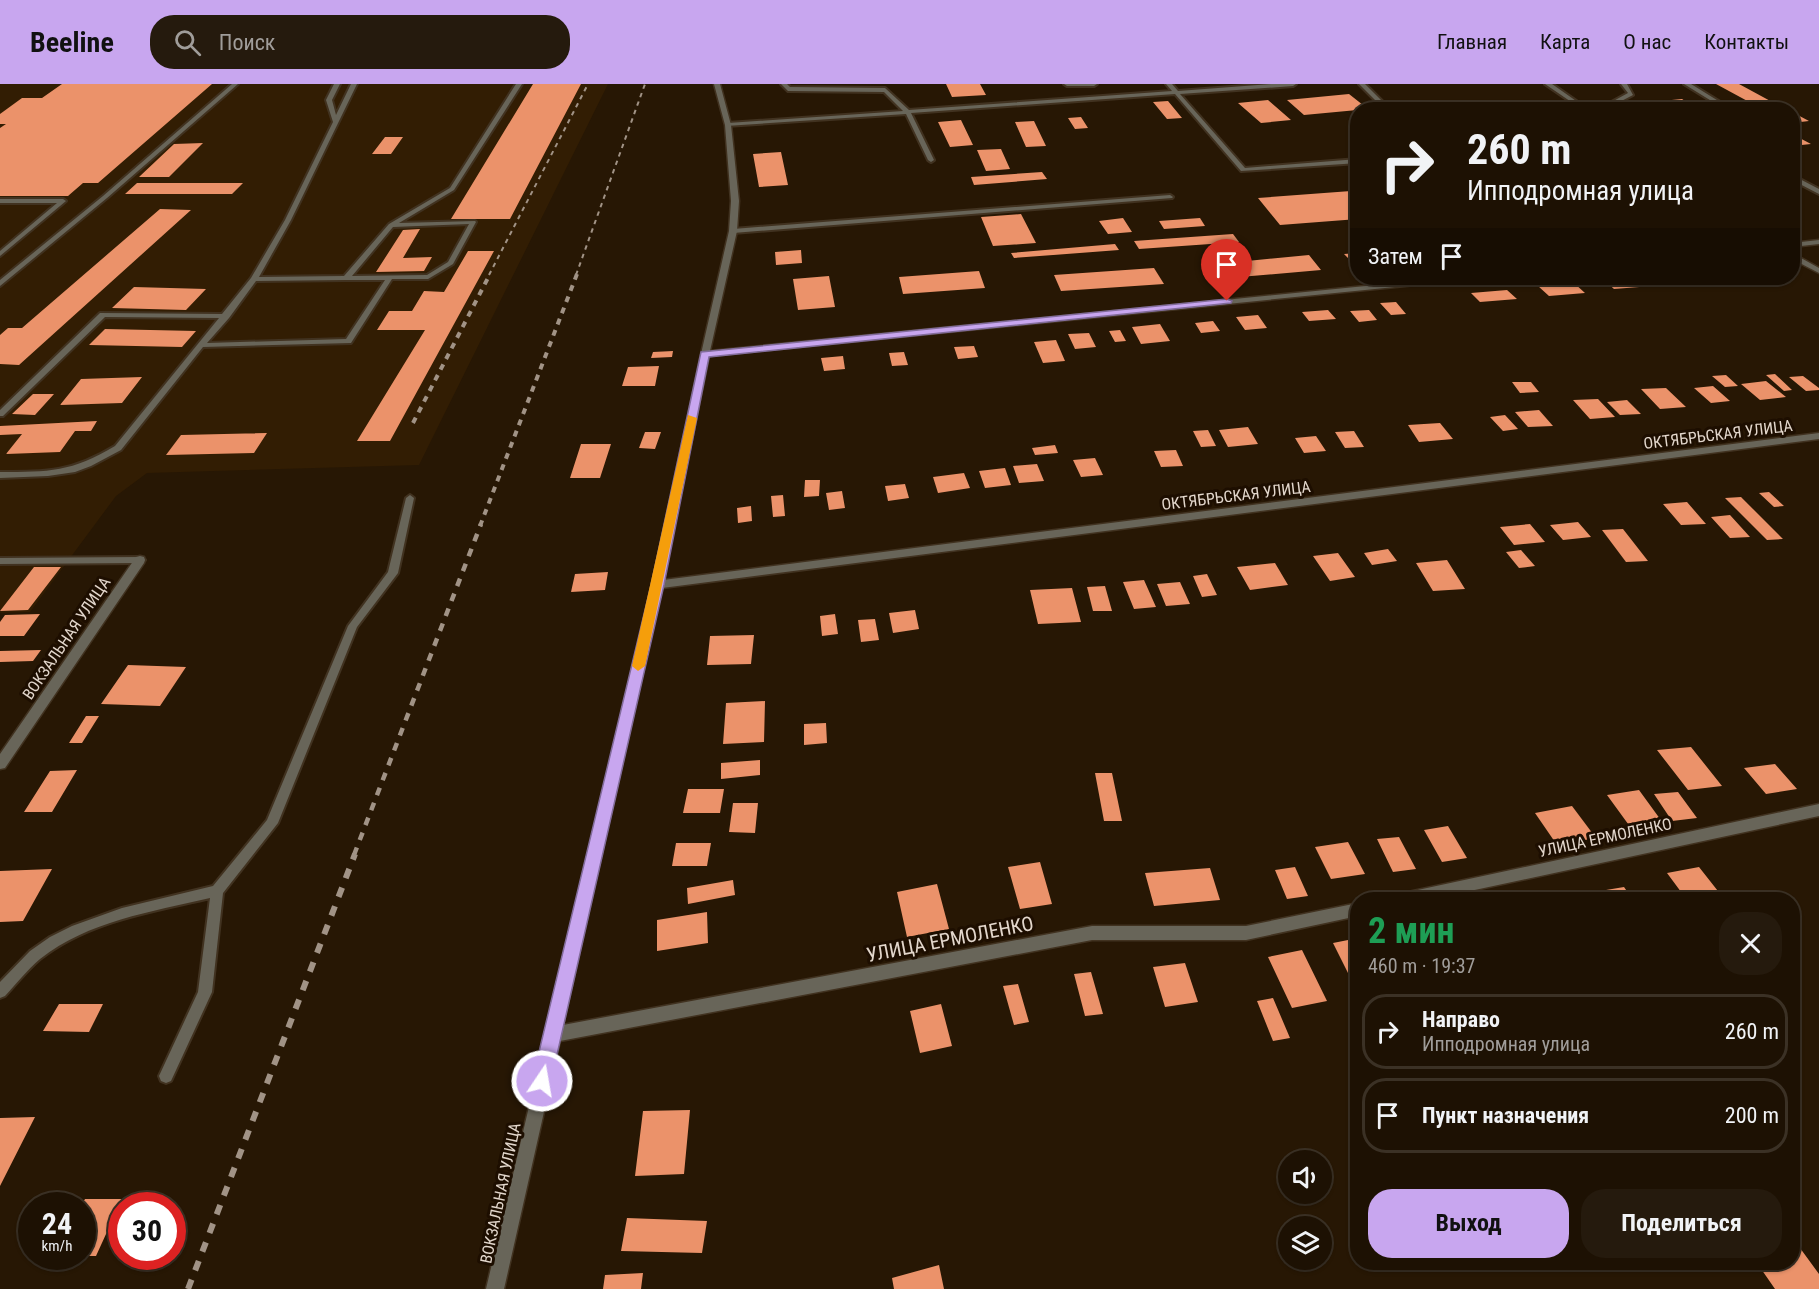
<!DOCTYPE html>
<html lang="ru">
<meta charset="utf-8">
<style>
:root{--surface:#1d1103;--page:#251a0d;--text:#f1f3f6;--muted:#a09d9a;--line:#3b3125;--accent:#c8a6ef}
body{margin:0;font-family:"Roboto Condensed",sans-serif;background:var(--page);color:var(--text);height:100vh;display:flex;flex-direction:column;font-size:22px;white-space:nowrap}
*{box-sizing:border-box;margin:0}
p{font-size:20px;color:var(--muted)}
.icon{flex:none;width:33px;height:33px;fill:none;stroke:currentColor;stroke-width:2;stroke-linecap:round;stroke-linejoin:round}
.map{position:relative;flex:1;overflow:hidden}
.details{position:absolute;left:1350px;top:808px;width:450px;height:378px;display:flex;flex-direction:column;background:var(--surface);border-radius:24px;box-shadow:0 2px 4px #0004,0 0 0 2px var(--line)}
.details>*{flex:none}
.top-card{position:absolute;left:1350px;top:18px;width:450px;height:183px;border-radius:24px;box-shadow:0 2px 4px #0004,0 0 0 2px var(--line);background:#1d1103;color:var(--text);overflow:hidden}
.tools{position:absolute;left:1278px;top:1066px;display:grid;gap:12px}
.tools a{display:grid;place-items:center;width:54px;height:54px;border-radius:50%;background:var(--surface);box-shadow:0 2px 4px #0004,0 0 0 2px var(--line);font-size:30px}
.speed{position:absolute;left:18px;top:1108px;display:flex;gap:12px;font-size:30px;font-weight:700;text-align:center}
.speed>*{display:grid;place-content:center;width:78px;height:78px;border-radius:50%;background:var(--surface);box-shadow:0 2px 4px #0004,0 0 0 2px var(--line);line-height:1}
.speed small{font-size:15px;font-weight:400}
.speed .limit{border:9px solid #d22;background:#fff;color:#111}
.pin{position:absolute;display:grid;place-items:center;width:51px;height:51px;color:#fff;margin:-62px -26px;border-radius:50% 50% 50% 0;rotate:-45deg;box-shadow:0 0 6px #0007}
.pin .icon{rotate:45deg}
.me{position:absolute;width:66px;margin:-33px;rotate:12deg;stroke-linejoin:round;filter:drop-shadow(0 0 4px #0008)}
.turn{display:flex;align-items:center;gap:21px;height:126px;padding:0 18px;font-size:27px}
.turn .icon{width:78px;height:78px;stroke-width:2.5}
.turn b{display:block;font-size:42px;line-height:51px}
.then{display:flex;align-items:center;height:57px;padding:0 18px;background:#0003;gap:12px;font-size:22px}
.round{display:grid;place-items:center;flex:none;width:63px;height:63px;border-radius:24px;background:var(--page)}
.headline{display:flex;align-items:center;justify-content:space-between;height:102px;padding:0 18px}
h1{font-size:36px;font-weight:700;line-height:45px;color:#1e9e55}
.cta{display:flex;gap:12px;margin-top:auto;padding:12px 18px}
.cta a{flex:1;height:69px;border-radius:24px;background:var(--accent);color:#111;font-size:24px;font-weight:700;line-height:69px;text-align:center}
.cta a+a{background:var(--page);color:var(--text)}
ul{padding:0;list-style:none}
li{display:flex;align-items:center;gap:18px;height:75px;margin:0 12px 9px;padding:0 6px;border:3px solid var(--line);border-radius:24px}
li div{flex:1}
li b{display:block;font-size:22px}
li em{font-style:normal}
header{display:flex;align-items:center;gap:36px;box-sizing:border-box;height:84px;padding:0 30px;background:var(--accent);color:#111}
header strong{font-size:28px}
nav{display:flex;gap:33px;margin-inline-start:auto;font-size:21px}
.search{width:420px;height:54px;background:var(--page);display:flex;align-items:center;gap:15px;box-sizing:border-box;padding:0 21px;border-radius:24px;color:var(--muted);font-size:22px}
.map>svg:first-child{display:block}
.built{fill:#321d03}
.building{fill:#eb926a}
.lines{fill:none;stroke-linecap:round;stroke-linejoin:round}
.service-casing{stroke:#413220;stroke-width:4}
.minor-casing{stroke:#413220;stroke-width:3}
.service{fill:#686559;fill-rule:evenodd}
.minor{fill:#686559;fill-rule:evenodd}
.rail-far3{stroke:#a19386;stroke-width:2;stroke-dasharray:4.5 4.5;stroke-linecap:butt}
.rail-far2{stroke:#a19386;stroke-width:4;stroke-dasharray:6 6;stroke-linecap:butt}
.rail-far1{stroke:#a19386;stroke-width:4.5;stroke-dasharray:8 8;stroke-linecap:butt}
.rail{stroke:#a19386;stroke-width:6;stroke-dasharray:10 10;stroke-linecap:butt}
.route{fill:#c8a6ef;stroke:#826c9b;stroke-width:1.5}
.slow{fill:#f59e0b}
.labels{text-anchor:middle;stroke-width:6;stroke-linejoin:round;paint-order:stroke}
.street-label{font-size:16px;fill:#e3d7cc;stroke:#1d0e00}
.near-street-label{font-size:20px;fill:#e3d7cc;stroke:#1d0e00}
</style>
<header>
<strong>Beeline</strong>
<div class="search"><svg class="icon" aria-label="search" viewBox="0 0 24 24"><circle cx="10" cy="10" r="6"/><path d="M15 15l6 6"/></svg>Поиск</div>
<nav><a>Главная</a><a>Карта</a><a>О нас</a><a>Контакты</a></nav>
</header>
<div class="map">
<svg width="1819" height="1205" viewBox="0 0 1819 1205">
<rect width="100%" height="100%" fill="#271704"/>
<path class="built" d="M 0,0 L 608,0 L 419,381 L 147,389 L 116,412 L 30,528 L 0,529 Z"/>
<path class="building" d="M 62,0 L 212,0 L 98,99 L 83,99 L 68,112 L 0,112 L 0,44 L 6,40 L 0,40 L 0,30 L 22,14 L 42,14 Z
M 533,0 L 581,0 L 510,135 L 451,135 Z
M 946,0 L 980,0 L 986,11 L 952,13 Z
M 1716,0 L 1739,0 L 1787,26 L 1764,26 Z
M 1349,10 L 1368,25 L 1304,31 L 1287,16 Z
M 1682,15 L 1691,21 L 1660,24 L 1651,18 Z
M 1268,16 L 1291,36 L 1261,39 L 1238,19 Z
M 1168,17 L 1182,34 L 1167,35 L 1153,18 Z
M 1792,28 L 1809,37 L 1792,39 Z
M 1081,33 L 1088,44 L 1075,45 L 1068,34 Z
M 961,36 L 973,61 L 950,63 L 938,38 Z
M 1034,37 L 1046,62 L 1026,63 L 1015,38 Z
M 1792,50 L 1811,60 L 1792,62 Z
M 385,53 L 403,53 L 391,70 L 372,70 Z
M 203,59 L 169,93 L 139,93 L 174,60 Z
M 1001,65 L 1010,85 L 986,87 L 977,66 Z
M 781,68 L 788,101 L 759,103 L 753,70 Z
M 1042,88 L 1047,95 L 974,101 L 971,93 Z
M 137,99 L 243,99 L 232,110 L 125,110 Z
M 1351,107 L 1358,114 L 1358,135 L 1280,141 L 1258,114 Z
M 160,125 L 191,126 L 19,281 L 0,280 L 0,251 L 8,244 L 22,244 Z
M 1021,130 L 1036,159 L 993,162 L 981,133 Z
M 1123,134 L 1132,148 L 1108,150 L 1099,137 Z
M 1200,134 L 1205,142 L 1164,145 L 1159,137 Z
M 420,145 L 403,174 L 432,173 L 424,187 L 376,188 L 403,146 Z
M 1233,150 L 1239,158 L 1139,165 L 1134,157 Z
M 1115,160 L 1119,166 L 1014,174 L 1011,169 Z
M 801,166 L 802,179 L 776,181 L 775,168 Z
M 468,167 L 494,167 L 390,357 L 357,357 L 425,246 L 377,246 L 389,227 L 412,227 L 424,207 L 444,208 Z
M 1358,169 L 1358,184 L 1344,170 Z
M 1309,171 L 1321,186 L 1228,194 L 1217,180 Z
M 1154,184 L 1164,200 L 1061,207 L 1054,191 Z
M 979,187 L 985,204 L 903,210 L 899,193 Z
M 829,192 L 835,223 L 798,226 L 793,195 Z
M 1642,194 L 1652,202 L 1614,205 L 1603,195 Z
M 1673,194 L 1704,194 L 1704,195 L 1678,197 Z
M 1574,199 L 1585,209 L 1549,212 L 1538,202 Z
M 134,203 L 206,205 L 186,226 L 112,224 Z
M 1507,206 L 1517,215 L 1480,218 L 1471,209 Z
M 1396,218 L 1406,230 L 1391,231 L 1380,219 Z
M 1328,226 L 1336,235 L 1309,237 L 1302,228 Z
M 1369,226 L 1377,236 L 1359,238 L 1350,227 Z
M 1258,231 L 1267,244 L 1245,246 L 1236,233 Z
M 1213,237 L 1220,247 L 1201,249 L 1195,239 Z
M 1160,240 L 1170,257 L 1141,260 L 1132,243 Z
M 105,245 L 196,247 L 182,263 L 89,261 Z
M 1120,246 L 1126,257 L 1115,258 L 1109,247 Z
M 1089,249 L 1096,263 L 1075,265 L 1068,250 Z
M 1056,256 L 1065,277 L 1043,279 L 1034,258 Z
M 974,262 L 978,273 L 958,275 L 954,263 Z
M 673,267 L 672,273 L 651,274 L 653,268 Z
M 904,268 L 908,281 L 892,282 L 889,269 Z
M 843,272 L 845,285 L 824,287 L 821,274 Z
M 659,282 L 655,302 L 622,302 L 628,283 Z
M 1775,290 L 1792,306 L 1784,307 L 1766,291 Z
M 1726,291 L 1738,302 L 1725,303 L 1712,292 Z
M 1803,292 L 1819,304 L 1819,306 L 1806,307 L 1789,293 Z
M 142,293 L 122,319 L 60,321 L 81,295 Z
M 1766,297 L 1786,313 L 1760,316 L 1741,300 Z
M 1512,298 L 1531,298 L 1539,308 L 1520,309 Z
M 1713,302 L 1730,317 L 1711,319 L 1694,304 Z
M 1666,304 L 1686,323 L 1660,325 L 1641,305 Z
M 33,310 L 54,310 L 35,331 L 12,330 Z
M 1598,315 L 1615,333 L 1590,335 L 1573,316 Z
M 1627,316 L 1641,330 L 1620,331 L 1607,318 Z
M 1539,326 L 1553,342 L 1528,343 L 1515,328 Z
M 1505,331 L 1518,345 L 1503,347 L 1490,333 Z
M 97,337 L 91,347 L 75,347 L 60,368 L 6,370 L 22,350 L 0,351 L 0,342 Z
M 1440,339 L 1453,355 L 1419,358 L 1408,341 Z
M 1248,343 L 1258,360 L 1228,363 L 1219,346 Z
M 1208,346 L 1216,362 L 1201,363 L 1193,347 Z
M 1354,347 L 1364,363 L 1345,364 L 1335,348 Z
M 645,348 L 661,348 L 655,365 L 639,364 Z
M 267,349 L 254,369 L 166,371 L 181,351 Z
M 1316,352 L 1326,367 L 1304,369 L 1295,354 Z
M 581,360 L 611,360 L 600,394 L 570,394 Z
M 1055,361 L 1058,369 L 1035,371 L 1032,364 Z
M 1176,366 L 1183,382 L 1161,383 L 1154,367 Z
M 1095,374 L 1103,391 L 1081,393 L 1073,376 Z
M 1037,380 L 1044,397 L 1019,399 L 1013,382 Z
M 1005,384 L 1011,401 L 985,404 L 979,387 Z
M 964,389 L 970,404 L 938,409 L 933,393 Z
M 805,396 L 820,396 L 819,412 L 804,413 Z
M 905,400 L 909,414 L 888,417 L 885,402 Z
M 842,407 L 845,424 L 829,426 L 826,409 Z
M 1769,408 L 1784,422 L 1774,423 L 1759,409 Z
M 783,411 L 785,432 L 773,433 L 771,412 Z
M 1741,413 L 1783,455 L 1767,456 L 1725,414 Z
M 1687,418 L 1706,440 L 1681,441 L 1663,420 Z
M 751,422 L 752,437 L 738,439 L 737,424 Z
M 1730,431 L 1750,453 L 1730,454 L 1711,433 Z
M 1578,438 L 1591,453 L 1563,456 L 1550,441 Z
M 1530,440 L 1545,458 L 1514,461 L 1500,443 Z
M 1623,445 L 1648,477 L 1626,478 L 1602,446 Z
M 1388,465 L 1397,477 L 1372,481 L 1364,469 Z
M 1521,466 L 1535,482 L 1519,484 L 1506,468 Z
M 1338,469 L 1355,493 L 1330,497 L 1313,472 Z
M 1447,476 L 1465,505 L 1433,507 L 1416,479 Z
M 1275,479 L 1288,501 L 1250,506 L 1237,483 Z
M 34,483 L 61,483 L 28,526 L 0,527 Z
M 608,488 L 605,506 L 571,508 L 575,490 Z
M 1207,490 L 1217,511 L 1202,513 L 1193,492 Z
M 1144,496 L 1156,523 L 1134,525 L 1123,498 Z
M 1180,498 L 1190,520 L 1166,522 L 1157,500 Z
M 1105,502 L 1112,527 L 1093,527 L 1087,503 Z
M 1072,504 L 1081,538 L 1038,540 L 1030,506 Z
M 915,526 L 919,545 L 893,549 L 889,529 Z
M 40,530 L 24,552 L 0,552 L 0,538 L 5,531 Z
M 835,530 L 838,550 L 822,552 L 820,532 Z
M 875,535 L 879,556 L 861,558 L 858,536 Z
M 754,551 L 751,580 L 707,581 L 710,552 Z
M 41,566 L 33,577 L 0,578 L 0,567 Z
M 128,581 L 186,583 L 160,622 L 101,620 Z
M 765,617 L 764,658 L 723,660 L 726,619 Z
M 86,632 L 99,632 L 82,659 L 69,659 Z
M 826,639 L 827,659 L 804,661 L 804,640 Z
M 1691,663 L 1722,702 L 1688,706 L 1657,666 Z
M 760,676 L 760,691 L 721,695 L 721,679 Z
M 1775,680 L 1797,705 L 1766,710 L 1744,684 Z
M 77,686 L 52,728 L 24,728 L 50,687 Z
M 1095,689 L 1112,689 L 1122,737 L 1104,737 Z
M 688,705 L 724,705 L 720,729 L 683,729 Z
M 1639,706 L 1663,739 L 1631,744 L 1607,711 Z
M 1678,708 L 1697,734 L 1672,737 L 1654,710 Z
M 733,719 L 758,719 L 755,749 L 729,748 Z
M 1572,722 L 1596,754 L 1557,761 L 1535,729 Z
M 1448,742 L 1467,774 L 1442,778 L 1424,746 Z
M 1399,753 L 1416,785 L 1393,788 L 1377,755 Z
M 1348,758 L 1365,790 L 1331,795 L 1315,763 Z
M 676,759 L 711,759 L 707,782 L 672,782 Z
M 1040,778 L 1052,820 L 1020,825 L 1008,783 Z
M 1295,783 L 1308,812 L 1287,815 L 1275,786 Z
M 1699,783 L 1725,816 L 1687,816 L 1667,789 Z
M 1210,784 L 1220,816 L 1154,822 L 1145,789 Z
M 52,785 L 23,837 L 0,838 L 0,787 Z
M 733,796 L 735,811 L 688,820 L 687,804 Z
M 937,800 L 949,845 L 907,853 L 897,808 Z
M 1624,803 L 1633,816 L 1593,816 L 1588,809 Z
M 707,828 L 708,859 L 657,867 L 657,836 Z
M 1358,854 L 1358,889 L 1349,891 L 1333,859 Z
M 1302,866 L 1327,917 L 1292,924 L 1268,873 Z
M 1185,879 L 1198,918 L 1165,923 L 1153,883 Z
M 1091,888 L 1103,930 L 1085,932 L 1074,890 Z
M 1018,900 L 1029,938 L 1014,941 L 1003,902 Z
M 1273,914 L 1290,954 L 1273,957 L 1257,917 Z
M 59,920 L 103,920 L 89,948 L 43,947 Z
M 941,920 L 952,962 L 920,969 L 910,927 Z
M 690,1026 L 684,1090 L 635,1092 L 643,1027 Z
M 35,1033 L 0,1102 L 0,1034 Z
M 85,1115 L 122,1115 L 96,1172 L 82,1172 L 81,1122 Z
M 627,1134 L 707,1137 L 702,1169 L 621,1167 Z
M 1792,1153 L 1819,1190 L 1819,1205 L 1775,1205 L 1757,1179 L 1792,1179 Z
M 939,1181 L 944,1205 L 894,1205 L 892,1194 Z
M 643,1189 L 641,1205 L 603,1205 L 605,1191 Z"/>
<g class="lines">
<defs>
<path id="service" d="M 232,0 L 238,0 L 107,114 L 0,202 L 0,196 L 103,112 Z
M 334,0 L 340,0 L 332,16 L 336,31 L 351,0 L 357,0 L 291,136 L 259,193 L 344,192 L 389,140 L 450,104 L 516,0 L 522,0 L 454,106 L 399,139 L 475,137 L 476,138 L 453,180 L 428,195 L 392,195 L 351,259 L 203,263 L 121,366 L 91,382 L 75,388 L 48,392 L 0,394 L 0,388 C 49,388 72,388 115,362 L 219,234 L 105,233 L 3,332 L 0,332 L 0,326 L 100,229 L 222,230 L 251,194 L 285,136 L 333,38 L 326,16 ZM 469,140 L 448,178 L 427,191 L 352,192 L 393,143 ZM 346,196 L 385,196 L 346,255 L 207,259 L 229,234 L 256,197 Z
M 781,0 L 787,0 L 790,3 L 885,4 L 909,26 L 1172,7 L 1166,0 L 1172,0 L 1178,7 L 1271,0 L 1296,0 L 1293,2 L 1180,10 L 1245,84 L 1358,75 L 1358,79 L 1241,87 L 1175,10 L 911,29 L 934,76 L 931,78 L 928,76 L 906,30 L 726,42 L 726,40 L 728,39 L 903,27 L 884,8 L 788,7 Z
M 1064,0 L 1097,0 L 1094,2 L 1067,2 Z
M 1359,0 L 1365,0 L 1391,26 L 1385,26 Z
M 1545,0 L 1552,0 L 1589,26 L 1583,26 Z
M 1621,0 L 1627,0 L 1633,11 L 1604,26 L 1597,26 L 1628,9 Z
M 1684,0 L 1691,0 L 1733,26 L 1726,26 Z
M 1792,91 L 1819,105 L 1819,110 L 1792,96 Z
M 1170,111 L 1173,113 L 1172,114 L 733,149 L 730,147 L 733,145 Z
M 0,115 L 63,115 L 66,117 L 0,172 L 0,167 L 57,119 L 0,119 Z
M 410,411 L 414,414 L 398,489 L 357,543 L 278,739 L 223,809 L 212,908 L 171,997 L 166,999 L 161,997 L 159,992 L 198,908 L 210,814 C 151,828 88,837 40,875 C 27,886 16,900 5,912 L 0,914 L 0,898 L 30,867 L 50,853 L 72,842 L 122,824 L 213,802 L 267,736 L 348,542 L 388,488 L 406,414 Z
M 140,473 L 145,476 L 140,479 L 0,480 L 0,474 Z"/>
<path id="minor" d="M 714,0 L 720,0 L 731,41 L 739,117 L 737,147 L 710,267 L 1446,194 L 1469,194 L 1465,196 L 709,272 L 663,496 L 1819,349 L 1819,355 L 662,504 L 563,941 L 1092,842 L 1246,842 L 1358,819 L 1358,832 L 1246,856 L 1092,856 L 560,957 L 504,1205 L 486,1205 L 652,501 L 701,270 L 729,147 L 731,117 L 725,41 Z
M 1819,156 L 1819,160 L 1792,163 L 1792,159 Z
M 1792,169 L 1819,184 L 1819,189 L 1792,175 Z
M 140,472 L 144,473 L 145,476 L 144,479 L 5,684 L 0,685 L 0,670 L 136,473 Z
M 1819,720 L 1819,732 L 1428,816 L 1392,816 L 1394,811 L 1399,810 Z"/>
</defs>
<use href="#service" class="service-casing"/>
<use href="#minor" class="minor-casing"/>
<use href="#service" class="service"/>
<use href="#minor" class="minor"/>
<path class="rail-far3" d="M 489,191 L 588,0
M 576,191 L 645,0"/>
<path class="rail-far2" d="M 413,339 L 490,190
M 480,442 L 577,190"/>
<path class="rail-far1" d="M 354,771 L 481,440"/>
<path class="rail" d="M 188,1205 L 355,770"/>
</g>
<path class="route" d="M 1227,215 L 1232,217 L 1231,219 L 709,273 L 664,501 L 551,997 L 548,1003 L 542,1006 L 535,1003 L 532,997 L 651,501 L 701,268 Z"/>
<path class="slow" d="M 688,331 L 697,334 L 645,582 L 638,587 L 632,582 Z"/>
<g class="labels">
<g class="street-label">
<text transform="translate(1718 350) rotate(-7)" y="6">ОКТЯБРЬСКАЯ УЛИЦА</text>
<text transform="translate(1236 411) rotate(-7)" y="6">ОКТЯБРЬСКАЯ УЛИЦА</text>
<text transform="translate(66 554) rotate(-56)" y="6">ВОКЗАЛЬНАЯ УЛИЦА</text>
<text transform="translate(1605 753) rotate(-12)" y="6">УЛИЦА ЕРМОЛЕНКО</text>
<text transform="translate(500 1109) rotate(-78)" y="6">ВОКЗАЛЬНАЯ УЛИЦА</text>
</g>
<g class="near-street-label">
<text transform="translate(950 855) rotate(-11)" y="7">УЛИЦА ЕРМОЛЕНКО</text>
</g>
</g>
</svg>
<div class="tools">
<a><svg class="icon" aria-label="sound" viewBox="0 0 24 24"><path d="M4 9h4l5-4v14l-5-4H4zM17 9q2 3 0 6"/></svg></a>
<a><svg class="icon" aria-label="layers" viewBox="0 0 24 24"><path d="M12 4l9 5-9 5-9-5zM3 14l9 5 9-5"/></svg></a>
</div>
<div class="speed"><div>24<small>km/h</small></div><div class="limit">30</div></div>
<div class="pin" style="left:1227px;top:217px;background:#d93025"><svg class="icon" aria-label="arrive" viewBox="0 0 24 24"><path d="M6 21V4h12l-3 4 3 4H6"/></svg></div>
<svg class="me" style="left:542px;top:997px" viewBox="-20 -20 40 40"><circle r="17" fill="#c8a6ef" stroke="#fff" stroke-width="3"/><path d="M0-11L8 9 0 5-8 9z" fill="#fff"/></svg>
<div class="top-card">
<div class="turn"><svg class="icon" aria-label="right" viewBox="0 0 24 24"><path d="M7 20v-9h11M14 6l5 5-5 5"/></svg><div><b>260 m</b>Ипподромная улица</div></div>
<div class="then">Затем<svg class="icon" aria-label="arrive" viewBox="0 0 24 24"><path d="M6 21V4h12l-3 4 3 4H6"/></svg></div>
</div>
<section class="details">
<div class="headline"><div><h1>2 мин</h1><p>460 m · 19:37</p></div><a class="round"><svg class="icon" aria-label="close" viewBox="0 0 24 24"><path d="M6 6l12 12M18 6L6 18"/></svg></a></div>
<ul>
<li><svg class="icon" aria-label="right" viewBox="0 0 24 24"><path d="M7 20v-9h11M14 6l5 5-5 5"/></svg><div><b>Направо</b><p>Ипподромная улица</p></div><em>260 m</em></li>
<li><svg class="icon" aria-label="arrive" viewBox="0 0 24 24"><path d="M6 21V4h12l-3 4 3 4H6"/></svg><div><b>Пункт назначения</b></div><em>200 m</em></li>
</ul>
<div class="cta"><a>Выход</a><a>Поделиться</a></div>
</section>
</div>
